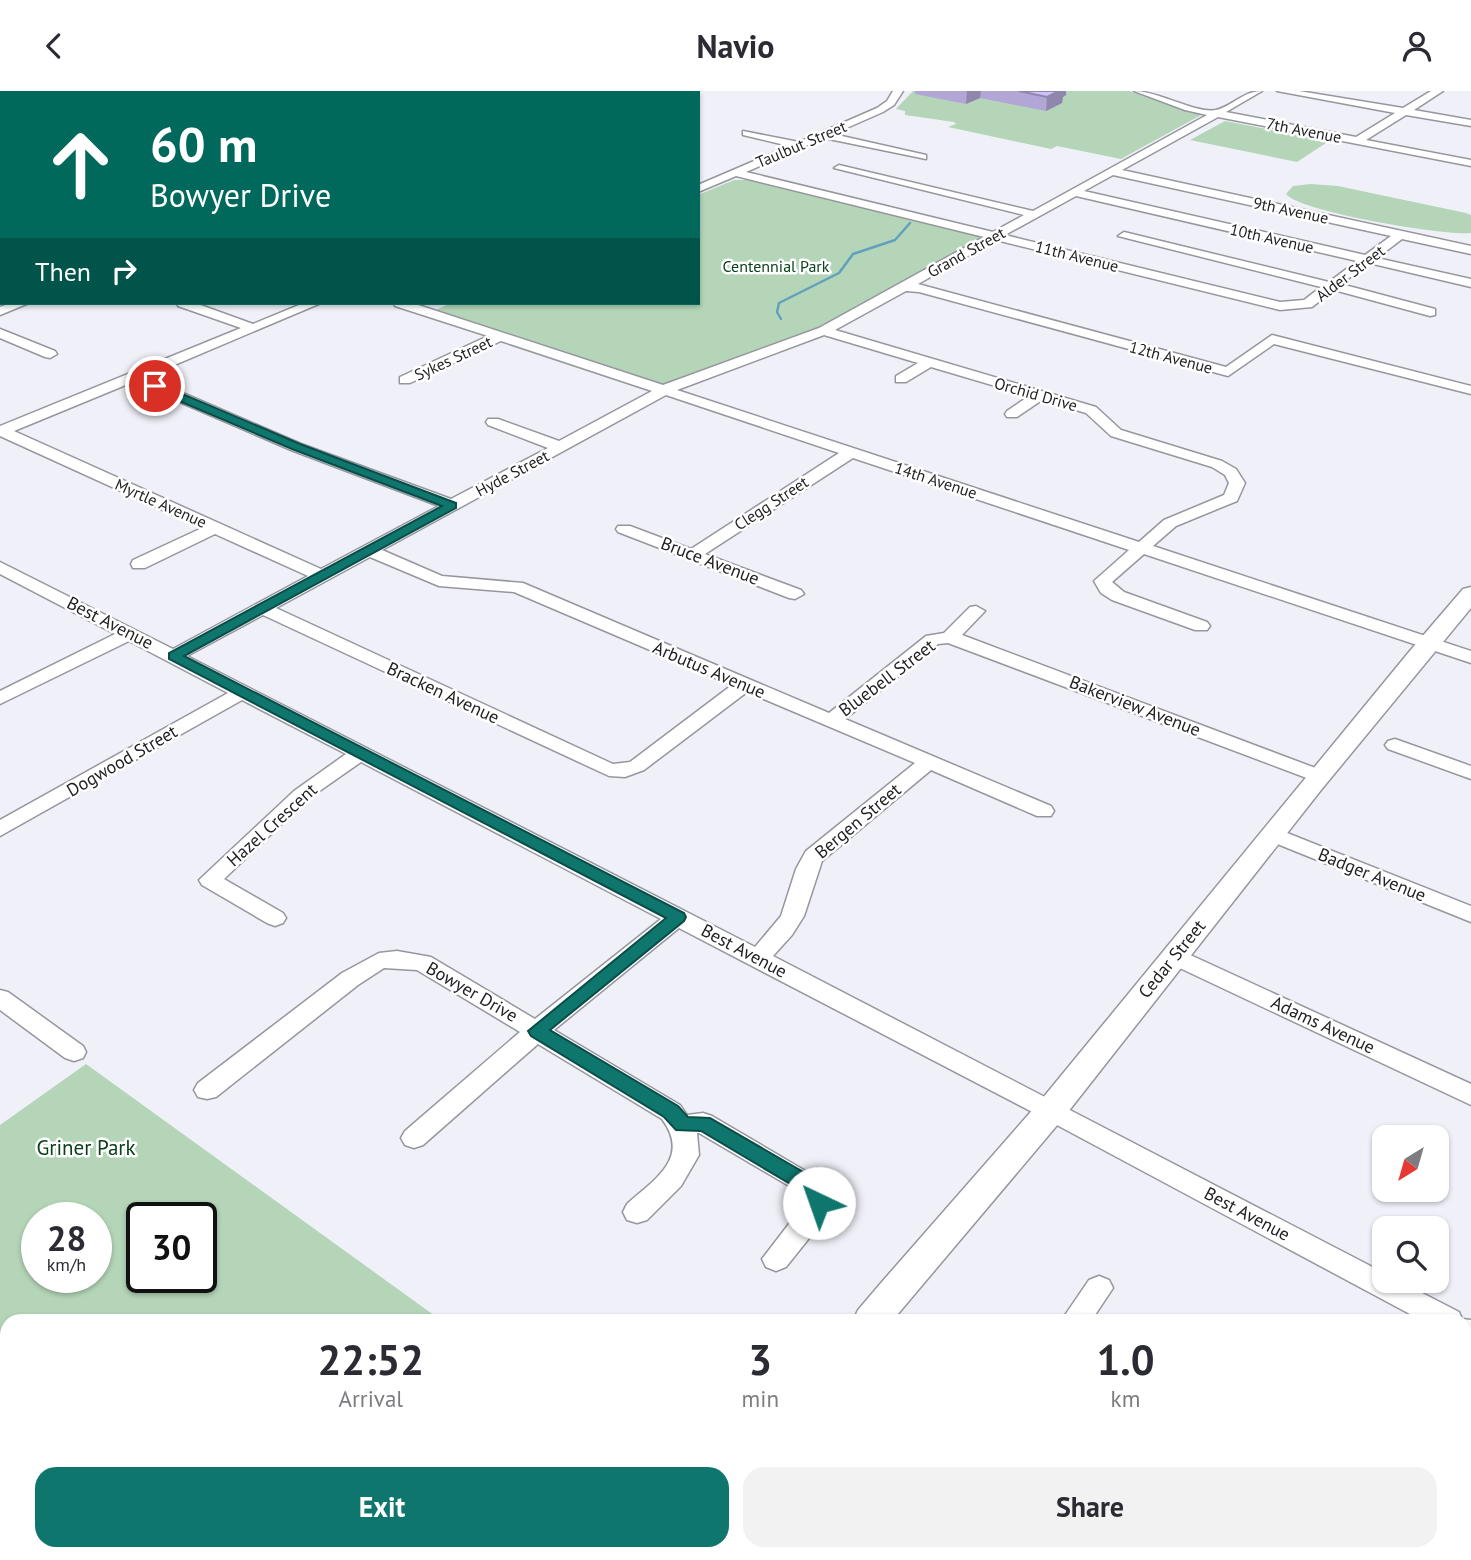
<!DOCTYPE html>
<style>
:root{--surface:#fff;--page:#f2f2f3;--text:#2b2b33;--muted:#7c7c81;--accent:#0f766e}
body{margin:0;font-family:"PT Sans",sans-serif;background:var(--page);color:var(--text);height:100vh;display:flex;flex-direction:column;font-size:26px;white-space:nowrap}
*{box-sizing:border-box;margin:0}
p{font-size:23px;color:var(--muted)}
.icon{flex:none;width:38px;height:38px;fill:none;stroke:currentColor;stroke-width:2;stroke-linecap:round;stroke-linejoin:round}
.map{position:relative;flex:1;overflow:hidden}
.sheet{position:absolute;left:0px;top:1223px;width:1472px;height:247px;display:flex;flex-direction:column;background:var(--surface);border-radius:21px 21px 0 0;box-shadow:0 2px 5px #0004}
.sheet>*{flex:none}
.banner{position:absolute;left:0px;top:0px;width:700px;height:214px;box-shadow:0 2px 5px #0004;background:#00695c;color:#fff;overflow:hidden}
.needle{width:46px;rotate:217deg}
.fabs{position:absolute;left:1372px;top:1034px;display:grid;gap:14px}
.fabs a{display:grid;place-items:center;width:77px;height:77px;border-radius:14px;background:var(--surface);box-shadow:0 2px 5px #0004;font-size:35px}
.speed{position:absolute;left:21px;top:1111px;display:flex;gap:14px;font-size:35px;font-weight:700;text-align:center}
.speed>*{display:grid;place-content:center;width:91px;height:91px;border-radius:50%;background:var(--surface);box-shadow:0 2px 5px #0004;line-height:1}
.speed small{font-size:18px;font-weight:400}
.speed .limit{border:4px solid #111;border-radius:10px;background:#fff;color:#111}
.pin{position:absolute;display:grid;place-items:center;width:60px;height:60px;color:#fff;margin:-30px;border:4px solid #fff;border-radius:50%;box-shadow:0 2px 7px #0007}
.me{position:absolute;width:77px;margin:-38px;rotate:318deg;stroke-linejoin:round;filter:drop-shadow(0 0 5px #0008)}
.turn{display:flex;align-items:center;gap:24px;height:147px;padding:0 35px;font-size:32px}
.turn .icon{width:91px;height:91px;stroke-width:2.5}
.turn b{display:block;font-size:49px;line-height:60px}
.then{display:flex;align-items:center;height:66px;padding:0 35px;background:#0003;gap:14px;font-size:26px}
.eta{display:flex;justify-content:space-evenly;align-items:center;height:119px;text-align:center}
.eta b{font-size:42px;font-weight:700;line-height:49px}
.cta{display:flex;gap:14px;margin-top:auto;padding:14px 35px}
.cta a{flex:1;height:80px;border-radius:21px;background:var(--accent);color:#fff;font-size:28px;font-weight:700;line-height:80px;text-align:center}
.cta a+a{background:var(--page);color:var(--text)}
header{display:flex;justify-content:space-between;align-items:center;height:91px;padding:0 35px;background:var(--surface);font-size:32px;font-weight:700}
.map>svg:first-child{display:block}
.green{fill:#b4d5b8;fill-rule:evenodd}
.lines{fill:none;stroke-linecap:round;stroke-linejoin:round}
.stream{stroke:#61a1be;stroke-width:2.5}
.minor-casing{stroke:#96969e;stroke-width:3}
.major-casing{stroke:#96969e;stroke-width:3}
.minor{fill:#fff;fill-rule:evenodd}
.major{fill:#fff;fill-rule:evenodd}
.wall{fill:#b1a6d6}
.shaded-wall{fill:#9087ae}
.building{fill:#cec1f9;stroke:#9087ae;stroke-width:2}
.route{fill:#0f766e;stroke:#0a4d48;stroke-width:2}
.labels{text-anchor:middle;stroke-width:5;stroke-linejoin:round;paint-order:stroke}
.far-street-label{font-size:16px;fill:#1f1f23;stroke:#fff}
.far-park-label{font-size:16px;fill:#0b411a;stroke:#fff}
.street-label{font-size:18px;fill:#1f1f23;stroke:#fff}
.near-park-label{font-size:21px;fill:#0b411a;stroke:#fff}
</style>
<header><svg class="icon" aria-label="back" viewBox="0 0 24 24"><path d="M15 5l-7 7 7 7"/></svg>Navio<svg class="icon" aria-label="person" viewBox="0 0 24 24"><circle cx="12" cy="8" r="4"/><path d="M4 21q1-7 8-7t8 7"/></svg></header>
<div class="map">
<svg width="1471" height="1469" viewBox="0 0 1471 1469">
<rect width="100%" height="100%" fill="#f0f0f9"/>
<path class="green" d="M 913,0 L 1129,0 L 1168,14 L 1203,23 L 1121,68 L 1057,55 L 1051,58 L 948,36 L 956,33 L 954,31 L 905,24 L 905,20 L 896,18 Z
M 1225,30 L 1329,50 L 1297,71 L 1190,49 Z
M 734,89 L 753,89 L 981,144 L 983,147 L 824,240 L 665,299 L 430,221 L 452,212 L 698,212 L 698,104 Z
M 1310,93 L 1338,95 L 1466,122 L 1471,124 L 1471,142 C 1445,145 1300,121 1286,103 L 1293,95 Z
M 86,973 L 442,1230 L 7,1230 L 7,1463 L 219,1463 L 213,1469 L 0,1469 L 0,1034 ZM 37,1127 L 96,1127 L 96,1186 L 37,1186 ZM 142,1127 L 201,1127 L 201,1186 L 142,1186 Z"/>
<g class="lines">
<path class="stream" d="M 781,228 L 777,221 L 779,212 L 839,182 L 853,163 L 895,149 L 910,132"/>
<defs>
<path id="minor" d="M 278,0 L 293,0 L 295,2 L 279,2 Z
M 509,0 L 525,0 L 527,2 L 510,2 Z
M 590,0 L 603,0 L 588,2 Z
M 644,0 L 660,0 L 662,2 L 645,2 Z
M 893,0 L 903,0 L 894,14 L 883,21 L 833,43 L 926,64 L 926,68 L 824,47 L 746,81 L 993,141 L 1024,124 L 834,77 L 839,74 L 1033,120 L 1207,24 L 1185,19 L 1134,0 C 1158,0 1197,23 1216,19 C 1233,15 1243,0 1262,0 L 1226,21 L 1356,46 L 1395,22 L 1277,0 L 1299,0 L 1403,17 L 1431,0 L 1443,0 L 1414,19 L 1471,29 L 1471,35 L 1406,24 L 1366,49 L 1471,69 L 1471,75 L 1218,26 L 1122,79 L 1471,155 L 1471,163 L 1402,148 L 1377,167 L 1471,188 L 1471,196 L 1369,172 L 1341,193 L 1435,218 L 1435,224 L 1430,225 L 1334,199 L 1312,216 L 1280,219 L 996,149 L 918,193 L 1226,276 L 1272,244 L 1471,295 L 1471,303 L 1274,253 L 1228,285 L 919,201 L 906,200 L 835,239 L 1096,316 L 1121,339 L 1222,370 L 1236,378 L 1245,392 L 1237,410 L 1176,435 L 1153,455 L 1471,560 L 1471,572 L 1144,463 L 1112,491 L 1124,501 L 1207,531 L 1210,535 L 1207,539 L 1195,539 L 1112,509 L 1101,502 L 1094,490 L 1129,459 L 853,367 L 705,463 L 801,499 L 804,503 L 795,508 L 789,507 L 618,441 L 616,438 L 618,435 L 630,435 L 691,458 L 839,362 L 666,304 L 382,459 L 442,485 L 523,492 L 829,622 L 926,545 L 944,542 L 970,516 L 976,515 L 985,520 L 962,544 L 1326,681 L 1329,685 L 1326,689 L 1312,689 L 948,552 L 938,553 L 845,628 L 1051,715 L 1054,720 L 1051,725 L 1037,725 L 931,679 L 822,770 L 804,825 L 792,844 L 773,865 L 1384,1182 L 1384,1190 L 1399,1190 L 1459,1221 L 1462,1228 L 1471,1229 L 1471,1256 L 1465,1253 L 1465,1230 L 1423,1230 L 1042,1026 L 679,837 L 554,939 L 680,1014 L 687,1024 L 703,1022 L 712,1025 L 814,1085 L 825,1095 L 832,1112 L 826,1126 L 786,1176 L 776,1180 L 766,1176 L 762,1168 L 805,1112 L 796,1099 L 699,1042 L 697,1042 L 699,1064 L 681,1095 L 647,1129 L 637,1132 L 627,1129 L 623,1121 L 627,1113 C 655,1088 691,1067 662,1028 L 538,953 L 423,1054 L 414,1057 L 405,1054 L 401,1047 L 405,1040 L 520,941 L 417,879 L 384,877 L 358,894 L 216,1006 L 207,1008 L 198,1006 L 194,999 L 198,992 L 342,882 L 379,862 L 397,860 L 431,866 L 535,928 L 661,828 L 361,671 L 308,708 L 224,788 L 283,822 L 286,827 L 283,832 L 275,835 L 267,832 L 202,794 L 199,789 L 294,700 L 346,663 L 242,609 L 0,745 L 0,729 L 228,602 L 129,550 L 0,613 L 0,600 L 115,543 L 0,483 L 0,471 L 173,558 L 308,485 L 215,443 L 145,477 L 133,477 L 131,473 L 133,469 L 202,437 L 0,345 L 0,335 L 241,237 L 178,215 L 177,212 L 195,212 L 253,233 L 304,212 L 321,212 L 146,286 L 301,353 L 451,408 L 548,357 L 488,334 L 486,331 L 488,328 L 498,328 L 559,350 L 652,300 L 501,250 L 410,292 L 400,292 L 400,286 L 488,245 L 395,215 L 394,212 L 412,212 L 663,294 L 819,237 L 984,146 L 736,85 L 698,101 L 698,94 L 789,55 L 743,44 L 743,40 L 799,51 L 877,17 L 887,10 ZM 1113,84 L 1391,145 L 1365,164 L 1084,100 ZM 1076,105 L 1357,170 L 1329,191 L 1124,141 L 1118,145 L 1321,196 L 1304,209 L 1280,211 L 1005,144 ZM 824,244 L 918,272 L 896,285 L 896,291 L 906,291 L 931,276 L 1029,305 L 1007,320 L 1005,323 L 1007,326 L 1017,326 L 1042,309 L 1086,322 L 1111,345 L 1212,376 L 1225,384 L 1229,392 L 1224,404 L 1164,429 L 1139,451 L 677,299 ZM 133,291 L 291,359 L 439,415 L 321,478 L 14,340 ZM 370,466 L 439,495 L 514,501 L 732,594 L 630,671 L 613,673 L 276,517 ZM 263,524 L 609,685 L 625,686 L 644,679 L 747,601 L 915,672 L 806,760 L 796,778 L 781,825 L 755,856 L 187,565 Z
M 0,2 L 2,2 L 2,8 L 0,8 Z
M 0,72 L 2,72 L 2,78 L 0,78 Z
M 0,133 L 2,133 L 2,141 L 0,141 Z
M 0,166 L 2,166 L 2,174 L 0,174 Z
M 11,212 L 29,212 L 0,224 L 0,216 Z
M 0,238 L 55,260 L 57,263 L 50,267 L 45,266 L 0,247 Z
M 1395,648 L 1471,675 L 1471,688 L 1388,658 L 1385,654 L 1388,650 Z
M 1272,736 L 1471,815 L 1471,831 L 1265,748 L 1261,743 L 1265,738 Z
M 1175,857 L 1471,993 L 1471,1014 L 1167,871 L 1163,865 L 1167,859 Z
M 0,899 L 8,901 L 83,955 L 86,961 L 83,967 L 74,970 L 65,967 L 0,919 Z
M 1099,1185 L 1109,1189 L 1113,1197 L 1091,1230 L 1061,1230 L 1089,1189 Z
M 989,1463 L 1028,1463 L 1030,1469 L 991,1469 Z
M 1269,1463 L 1302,1463 L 1300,1469 L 1267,1469 Z"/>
<path id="major" d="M 1471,496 L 1471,517 L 1321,699 L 1064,1026 L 892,1230 L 853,1230 L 858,1219 L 881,1192 L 1042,1008 L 1409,561 L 1463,498 Z
M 661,1463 L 704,1463 L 702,1469 L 659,1469 Z"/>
</defs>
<use href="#minor" class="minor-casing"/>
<use href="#major" class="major-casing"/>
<use href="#minor" class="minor"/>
<use href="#major" class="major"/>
</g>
<path class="wall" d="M 915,0 L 1066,0 L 1066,4 L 1063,6 L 1062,12 L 1046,20 L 980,7 L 966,13 L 915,3 Z"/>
<path class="shaded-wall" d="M 967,0 L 981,0 L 980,7 L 966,13 Z
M 1055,0 L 1066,0 L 1066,4 L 1063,6 L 1062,12 L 1046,20 L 1047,6 Z"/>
<path class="building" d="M 1019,0 L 1059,0 L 1047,6 Z"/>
<path class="route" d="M 151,293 L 159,293 L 300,353 L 456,412 L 456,417 L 184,565 L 684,822 L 686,826 L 684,830 L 550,939 L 678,1015 L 688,1026 L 710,1027 L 812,1086 L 823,1097 L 829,1112 L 826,1118 L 819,1120 L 812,1118 L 807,1107 L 797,1097 L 701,1040 L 676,1039 L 664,1026 L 531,945 L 528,940 L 666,827 L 169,568 L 169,562 L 442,415 L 292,358 L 151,298 Z"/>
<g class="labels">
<g class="far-street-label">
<text transform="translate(1304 39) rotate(11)" y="6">7th Avenue</text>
<text transform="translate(801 53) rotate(-23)" y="6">Taulbut Street</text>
<text transform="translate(1291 119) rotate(12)" y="6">9th Avenue</text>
<text transform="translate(1272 147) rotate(13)" y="6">10th Avenue</text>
<text transform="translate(966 161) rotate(-29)" y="6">Grand Street</text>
<text transform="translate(1077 165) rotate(14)" y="6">11th Avenue</text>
<text transform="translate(1350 182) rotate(-37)" y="6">Alder Street</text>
<text transform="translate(1171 266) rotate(15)" y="6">12th Avenue</text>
<text transform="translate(453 267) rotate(-25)" y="6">Sykes Street</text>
<text transform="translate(1036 303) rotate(16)" y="6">Orchid Drive</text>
<text transform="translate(512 382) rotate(-28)" y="6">Hyde Street</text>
<text transform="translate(936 389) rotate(18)" y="6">14th Avenue</text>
<text transform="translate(161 412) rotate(24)" y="6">Myrtle Avenue</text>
<text transform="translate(771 412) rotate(-33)" y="6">Clegg Street</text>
</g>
<g class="far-park-label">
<text x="776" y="181">Centennial Park</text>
</g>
<g class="street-label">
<text transform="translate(710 470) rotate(21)" y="6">Bruce Avenue</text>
<text transform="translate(110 532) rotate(27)" y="6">Best Avenue</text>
<text transform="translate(709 579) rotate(23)" y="6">Arbutus Avenue</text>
<text transform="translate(887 587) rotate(-37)" y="6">Bluebell Street</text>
<text transform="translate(443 602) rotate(25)" y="6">Bracken Avenue</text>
<text transform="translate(1135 615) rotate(21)" y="6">Bakerview Avenue</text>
<text transform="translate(122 670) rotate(-30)" y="6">Dogwood Street</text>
<text transform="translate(858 730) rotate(-40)" y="6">Bergen Street</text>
<text transform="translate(272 734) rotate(-42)" y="6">Hazel Crescent</text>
<text transform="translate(1372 784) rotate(22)" y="6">Badger Avenue</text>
<text transform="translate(744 860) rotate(28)" y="6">Best Avenue</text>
<text transform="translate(1172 868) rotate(-51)" y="6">Cedar Street</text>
<text transform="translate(472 901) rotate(30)" y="6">Bowyer Drive</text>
<text transform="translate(1323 934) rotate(25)" y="6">Adams Avenue</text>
<text transform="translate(1247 1123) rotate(28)" y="6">Best Avenue</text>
</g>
<g class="near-park-label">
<text x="86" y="1064">Griner Park</text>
</g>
</g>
</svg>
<div class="fabs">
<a><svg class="needle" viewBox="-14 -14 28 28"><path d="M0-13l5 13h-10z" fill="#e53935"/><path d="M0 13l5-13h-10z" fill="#7c7c81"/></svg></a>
<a><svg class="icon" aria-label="search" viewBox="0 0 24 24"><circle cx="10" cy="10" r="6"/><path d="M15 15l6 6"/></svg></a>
</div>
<div class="speed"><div>28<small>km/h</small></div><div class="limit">30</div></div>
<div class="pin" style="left:155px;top:295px;background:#d93025"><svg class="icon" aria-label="arrive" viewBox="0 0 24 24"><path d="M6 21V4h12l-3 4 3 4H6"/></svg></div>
<svg class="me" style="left:819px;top:1112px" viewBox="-20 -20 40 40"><circle r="19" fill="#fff"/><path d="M0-13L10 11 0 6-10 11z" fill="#0f766e"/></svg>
<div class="banner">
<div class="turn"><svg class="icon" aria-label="ahead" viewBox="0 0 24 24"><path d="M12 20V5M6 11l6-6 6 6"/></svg><div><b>60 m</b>Bowyer Drive</div></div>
<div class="then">Then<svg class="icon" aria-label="right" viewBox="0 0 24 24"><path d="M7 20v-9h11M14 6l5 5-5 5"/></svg></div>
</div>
<section class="sheet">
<div class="eta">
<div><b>22:52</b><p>Arrival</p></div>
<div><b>3</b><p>min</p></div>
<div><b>1.0</b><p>km</p></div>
</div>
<div class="cta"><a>Exit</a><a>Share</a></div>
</section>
</div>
